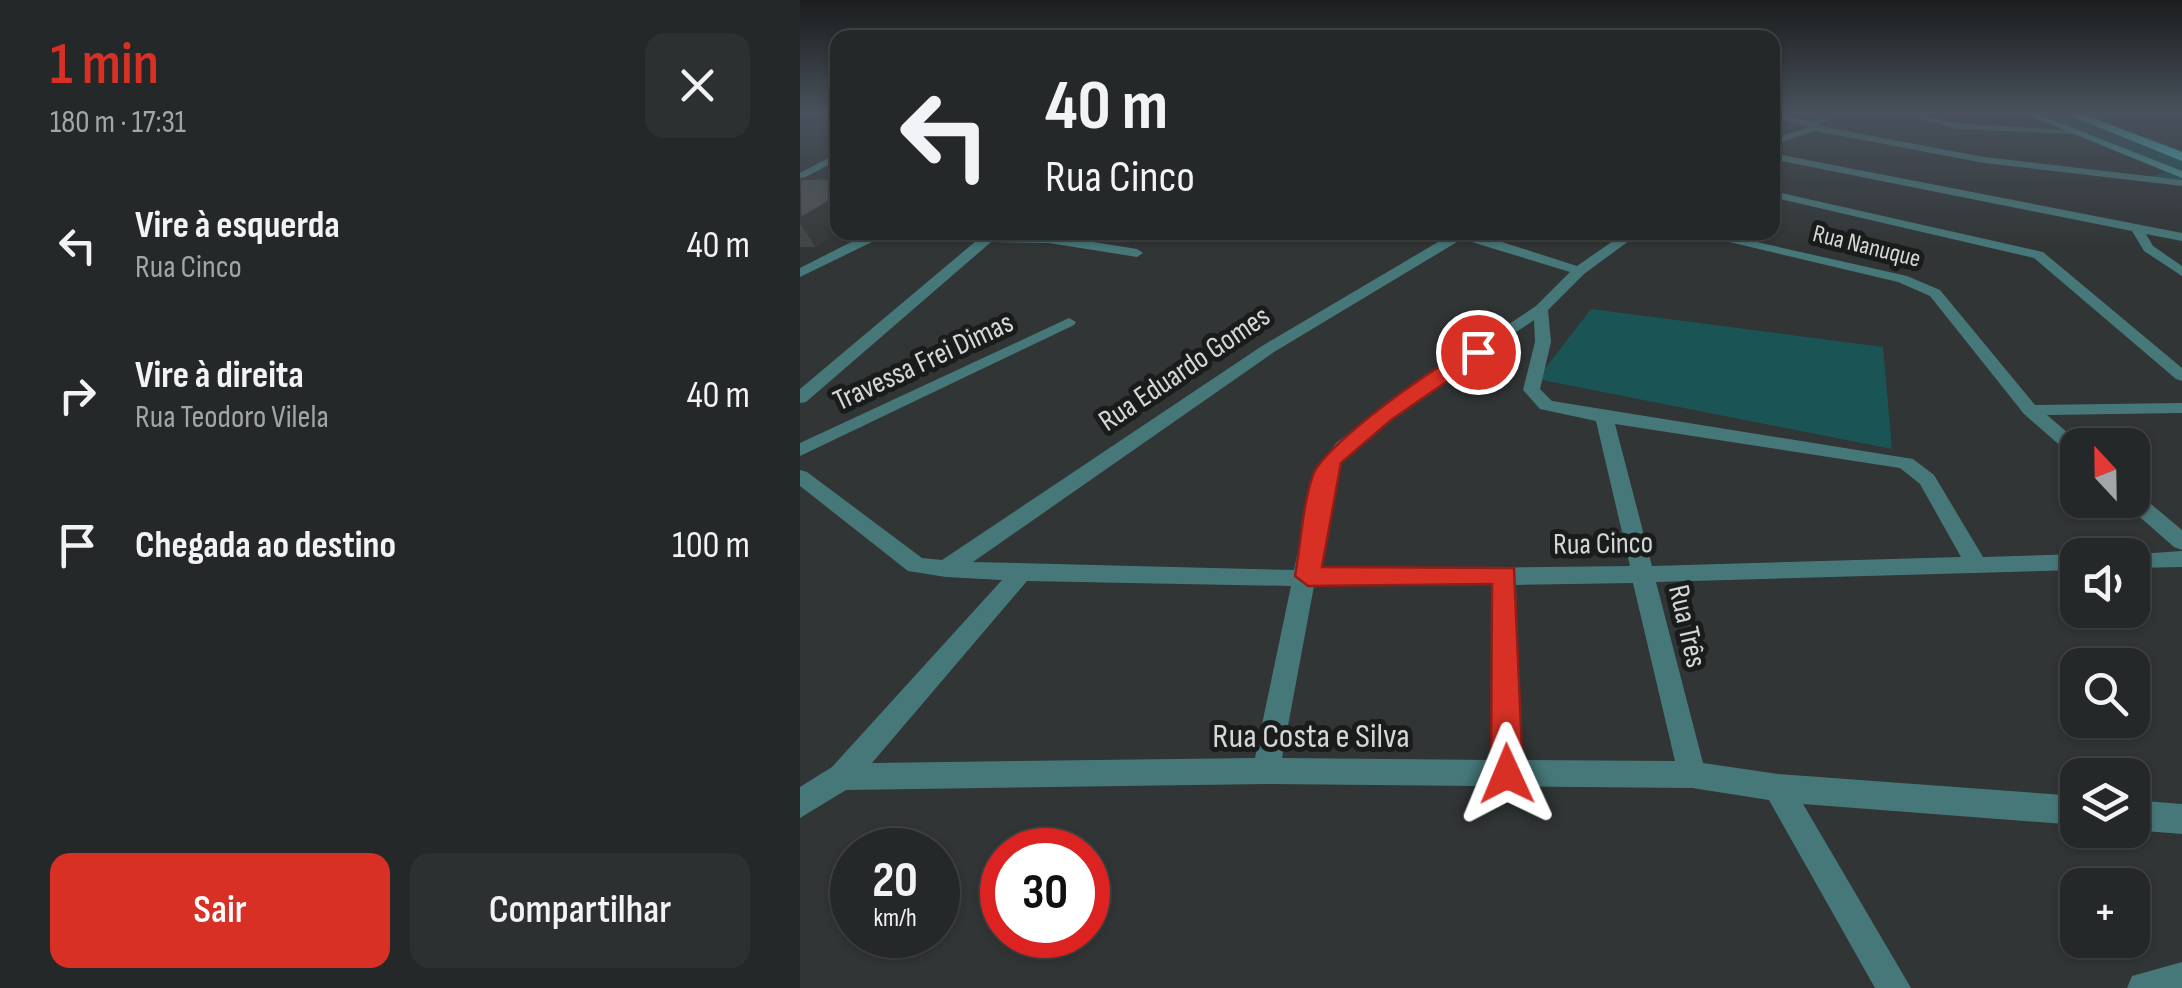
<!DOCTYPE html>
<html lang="pt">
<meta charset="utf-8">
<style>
:root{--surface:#252828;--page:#2d3030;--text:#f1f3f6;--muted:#a3a6a8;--line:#424445;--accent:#d93025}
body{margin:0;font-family:"Sofia Sans Condensed",sans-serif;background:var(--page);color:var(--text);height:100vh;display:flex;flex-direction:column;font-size:38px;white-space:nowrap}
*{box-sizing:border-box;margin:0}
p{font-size:32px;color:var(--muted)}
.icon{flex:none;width:55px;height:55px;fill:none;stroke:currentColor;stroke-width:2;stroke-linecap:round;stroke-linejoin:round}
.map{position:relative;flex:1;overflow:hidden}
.side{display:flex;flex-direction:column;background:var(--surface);width:800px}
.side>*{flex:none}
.hud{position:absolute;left:30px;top:30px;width:950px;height:210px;border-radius:20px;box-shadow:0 2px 8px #0004,0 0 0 2px var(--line);background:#252828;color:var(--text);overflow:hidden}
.needle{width:65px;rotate:338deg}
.tools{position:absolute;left:1260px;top:428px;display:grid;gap:20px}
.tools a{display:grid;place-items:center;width:90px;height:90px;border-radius:20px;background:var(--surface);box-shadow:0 2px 8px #0004,0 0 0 2px var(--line);font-size:50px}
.speed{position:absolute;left:30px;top:828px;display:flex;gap:20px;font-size:50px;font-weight:700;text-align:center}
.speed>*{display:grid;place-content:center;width:130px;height:130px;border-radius:50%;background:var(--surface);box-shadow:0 2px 8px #0004,0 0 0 2px var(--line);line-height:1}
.speed small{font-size:25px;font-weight:400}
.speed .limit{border:15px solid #d22;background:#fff;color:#111}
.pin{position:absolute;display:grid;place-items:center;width:85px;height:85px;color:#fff;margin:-42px;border:5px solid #fff;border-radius:50%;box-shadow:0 2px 10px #0007}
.me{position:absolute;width:110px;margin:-55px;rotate:359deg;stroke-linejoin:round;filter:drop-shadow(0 0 8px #0008)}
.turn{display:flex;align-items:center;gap:35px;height:210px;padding:0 50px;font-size:45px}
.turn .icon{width:130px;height:130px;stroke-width:2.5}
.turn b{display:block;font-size:70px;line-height:85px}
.round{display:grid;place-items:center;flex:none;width:105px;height:105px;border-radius:20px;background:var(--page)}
.overview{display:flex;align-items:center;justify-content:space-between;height:170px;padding:0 50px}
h1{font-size:60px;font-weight:600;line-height:75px;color:var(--accent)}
.primary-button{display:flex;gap:20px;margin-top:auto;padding:20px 50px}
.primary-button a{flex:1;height:115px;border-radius:20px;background:var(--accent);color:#fff;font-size:40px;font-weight:600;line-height:115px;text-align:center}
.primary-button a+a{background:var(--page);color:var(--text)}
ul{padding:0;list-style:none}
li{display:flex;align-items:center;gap:30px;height:150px;padding:0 50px}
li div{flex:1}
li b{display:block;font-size:38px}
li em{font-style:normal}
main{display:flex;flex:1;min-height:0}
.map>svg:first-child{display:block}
.green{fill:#1a5454}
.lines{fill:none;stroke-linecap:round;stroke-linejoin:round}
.minor{fill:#477879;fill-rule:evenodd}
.secondary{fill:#4c9f9f;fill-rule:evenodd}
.trunk{fill:#4bc9ca;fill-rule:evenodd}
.wall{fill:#424646}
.shaded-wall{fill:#363939}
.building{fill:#4d5151;stroke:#363939;stroke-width:2.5}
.route{fill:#d93025;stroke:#8d1f18;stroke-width:2.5}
.labels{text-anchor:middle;stroke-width:10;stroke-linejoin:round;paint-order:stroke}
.far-street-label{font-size:25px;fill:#d4d7d7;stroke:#1a1c1c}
.street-label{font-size:30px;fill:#d4d7d7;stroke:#1a1c1c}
.near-street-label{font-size:35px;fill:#d4d7d7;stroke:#1a1c1c}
</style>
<main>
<section class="side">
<div class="overview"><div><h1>1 min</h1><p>180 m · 17:31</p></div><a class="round"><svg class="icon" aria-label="close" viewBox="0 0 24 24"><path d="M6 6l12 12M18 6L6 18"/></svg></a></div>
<ul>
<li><svg class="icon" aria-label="left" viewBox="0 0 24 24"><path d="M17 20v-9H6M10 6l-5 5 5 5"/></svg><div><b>Vire à esquerda</b><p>Rua Cinco</p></div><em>40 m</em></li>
<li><svg class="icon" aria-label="right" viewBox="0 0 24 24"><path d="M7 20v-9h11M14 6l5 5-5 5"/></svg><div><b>Vire à direita</b><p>Rua Teodoro Vilela</p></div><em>40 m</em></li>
<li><svg class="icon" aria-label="arrive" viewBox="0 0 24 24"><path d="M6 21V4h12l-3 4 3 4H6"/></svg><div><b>Chegada ao destino</b></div><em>100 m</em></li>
</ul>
<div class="primary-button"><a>Sair</a><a>Compartilhar</a></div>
</section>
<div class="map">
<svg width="1382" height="988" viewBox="0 0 1382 988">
<rect width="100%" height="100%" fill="#313535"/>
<path class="green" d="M 1218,112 L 1282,112 L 1382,150 L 1382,181 L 1345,178 L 1365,172 Z
M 791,309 L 1083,347 L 1092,449 L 737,379 Z"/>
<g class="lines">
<path class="minor" d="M 972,112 L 1012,122 L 1031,112 L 1042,112 L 1021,123 L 1020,126 L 1184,157 L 1382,180 L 1382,186 L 1184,163 L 1015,131 L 972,145 L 972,139 L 1009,127 L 972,117 Z
M 1100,112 L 1113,112 L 1155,123 L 1279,131 L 1274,134 L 1155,129 Z
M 38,153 L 38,160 L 0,180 L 0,173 Z
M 972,153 L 1382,233 L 1382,241 L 1346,234 L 1353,246 L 1382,266 L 1382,276 L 1344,251 L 1332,231 L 972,159 Z
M 972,191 L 1243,252 L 1382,368 L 1382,381 L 1376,379 L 1234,258 L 972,197 Z
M 71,232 L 249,235 L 337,249 L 343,253 L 337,257 L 249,243 L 191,242 L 6,402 L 0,403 L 0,389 L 176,241 L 76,240 L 0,277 L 0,268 Z
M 655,232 L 671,232 L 777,266 L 826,232 L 841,232 L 784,274 L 748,310 L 751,342 L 740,389 L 752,401 L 1113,459 L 1134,475 L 1183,557 L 1278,554 L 1282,555 L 1278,555 L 1278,570 L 856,582 L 903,763 L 978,774 L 1278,796 L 1278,825 L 1003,804 L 1111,988 L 1075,988 L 969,800 L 892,788 L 466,784 L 46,790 L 0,818 L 0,787 L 32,767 L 202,580 L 146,577 L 108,571 L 0,486 L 0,470 L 7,472 L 122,558 L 142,560 L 462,346 ZM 662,239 L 770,272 L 736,306 L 578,411 L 536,443 L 514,475 L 494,570 L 173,562 L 474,352 ZM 734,320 L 735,342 L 723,390 L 740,409 L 796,421 L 830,566 L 517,570 C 522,540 524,506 533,477 C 547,437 693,349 734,320 ZM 815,424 L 1100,468 L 1120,484 L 1161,557 L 852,566 ZM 227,581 L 491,586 L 455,758 L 72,763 ZM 833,583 L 875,761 L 721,760 L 716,585 ZM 693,585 L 693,760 L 482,758 L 514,586 Z
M 887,232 L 912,232 L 1107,276 L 1140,290 L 1235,405 L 1382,403 L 1382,413 L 1247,415 L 1282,445 L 1278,445 L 1278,457 L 1271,455 L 1224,414 L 1130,296 L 1098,282 Z
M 269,318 L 276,322 L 274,325 L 0,456 L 0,443 Z
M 1332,492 L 1339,494 L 1382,530 L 1382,550 L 1374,547 L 1325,504 L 1323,500 L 1332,500 Z
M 1382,551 L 1382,567 L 1332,568 L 1332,555 L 1324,555 Z
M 1332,800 L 1382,804 L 1382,834 L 1332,830 Z
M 1382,962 L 1382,988 L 1327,988 L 1332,976 Z"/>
<path class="secondary" d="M 1221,112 L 1232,112 L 1382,171 L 1382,178 Z"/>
<path class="trunk" d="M 1261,112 L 1277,112 L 1382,152 L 1382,161 Z"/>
</g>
<path class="wall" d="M 38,178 L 38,232 L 15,247 L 0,247 L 0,179 Z"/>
<path class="shaded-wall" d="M 38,196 L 38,232 L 15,247 L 0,223 L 0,219 Z"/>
<path class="building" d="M 38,178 L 38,196 L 0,219 L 0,179 Z"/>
<linearGradient id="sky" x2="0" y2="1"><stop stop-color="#1b1d1d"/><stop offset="0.45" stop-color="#48515c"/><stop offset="1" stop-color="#48515c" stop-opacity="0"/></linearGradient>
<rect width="1382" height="250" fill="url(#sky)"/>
<path class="route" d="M 678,346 L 687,352 L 684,356 L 591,420 L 541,463 L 522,567 L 714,568 L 723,774 L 719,785 L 707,789 L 696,785 L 691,774 L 692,584 L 508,586 L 495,576 C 501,544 502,507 513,475 C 523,445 646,356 678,346 Z"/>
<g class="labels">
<g class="far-street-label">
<text transform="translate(1067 245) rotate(14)" y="9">Rua Nanuque</text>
</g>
<g class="street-label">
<text transform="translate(123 361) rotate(-25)" y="10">Travessa Frei Dimas</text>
<text transform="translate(384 368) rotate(-34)" y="10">Rua Eduardo Gomes</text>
<text transform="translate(803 543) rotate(-1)" y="10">Rua Cinco</text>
<text transform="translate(888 626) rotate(77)" y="10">Rua Três</text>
</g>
<g class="near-street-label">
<text x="511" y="747">Rua Costa e Silva</text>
</g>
</g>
</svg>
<div class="tools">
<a><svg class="needle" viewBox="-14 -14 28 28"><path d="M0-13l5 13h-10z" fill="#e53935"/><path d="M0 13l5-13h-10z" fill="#a3a6a8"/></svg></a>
<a><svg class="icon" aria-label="sound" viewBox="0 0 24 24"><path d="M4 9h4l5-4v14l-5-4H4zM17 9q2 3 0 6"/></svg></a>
<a><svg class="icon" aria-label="search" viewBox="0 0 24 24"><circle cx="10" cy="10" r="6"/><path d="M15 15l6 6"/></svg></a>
<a><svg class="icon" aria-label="layers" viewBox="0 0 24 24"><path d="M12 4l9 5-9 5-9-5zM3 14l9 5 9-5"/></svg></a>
<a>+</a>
</div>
<div class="speed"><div>20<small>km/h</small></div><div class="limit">30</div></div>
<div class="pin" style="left:678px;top:352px;background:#d93025"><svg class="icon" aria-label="arrive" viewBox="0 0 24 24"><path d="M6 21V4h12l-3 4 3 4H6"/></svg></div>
<svg class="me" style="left:707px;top:774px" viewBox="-20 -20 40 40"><path d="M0-17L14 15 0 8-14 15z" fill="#d93025" stroke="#fff" stroke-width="4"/></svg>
<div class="hud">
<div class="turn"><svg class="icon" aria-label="left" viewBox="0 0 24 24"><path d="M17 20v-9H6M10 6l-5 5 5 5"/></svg><div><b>40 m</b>Rua Cinco</div></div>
</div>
</div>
</main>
